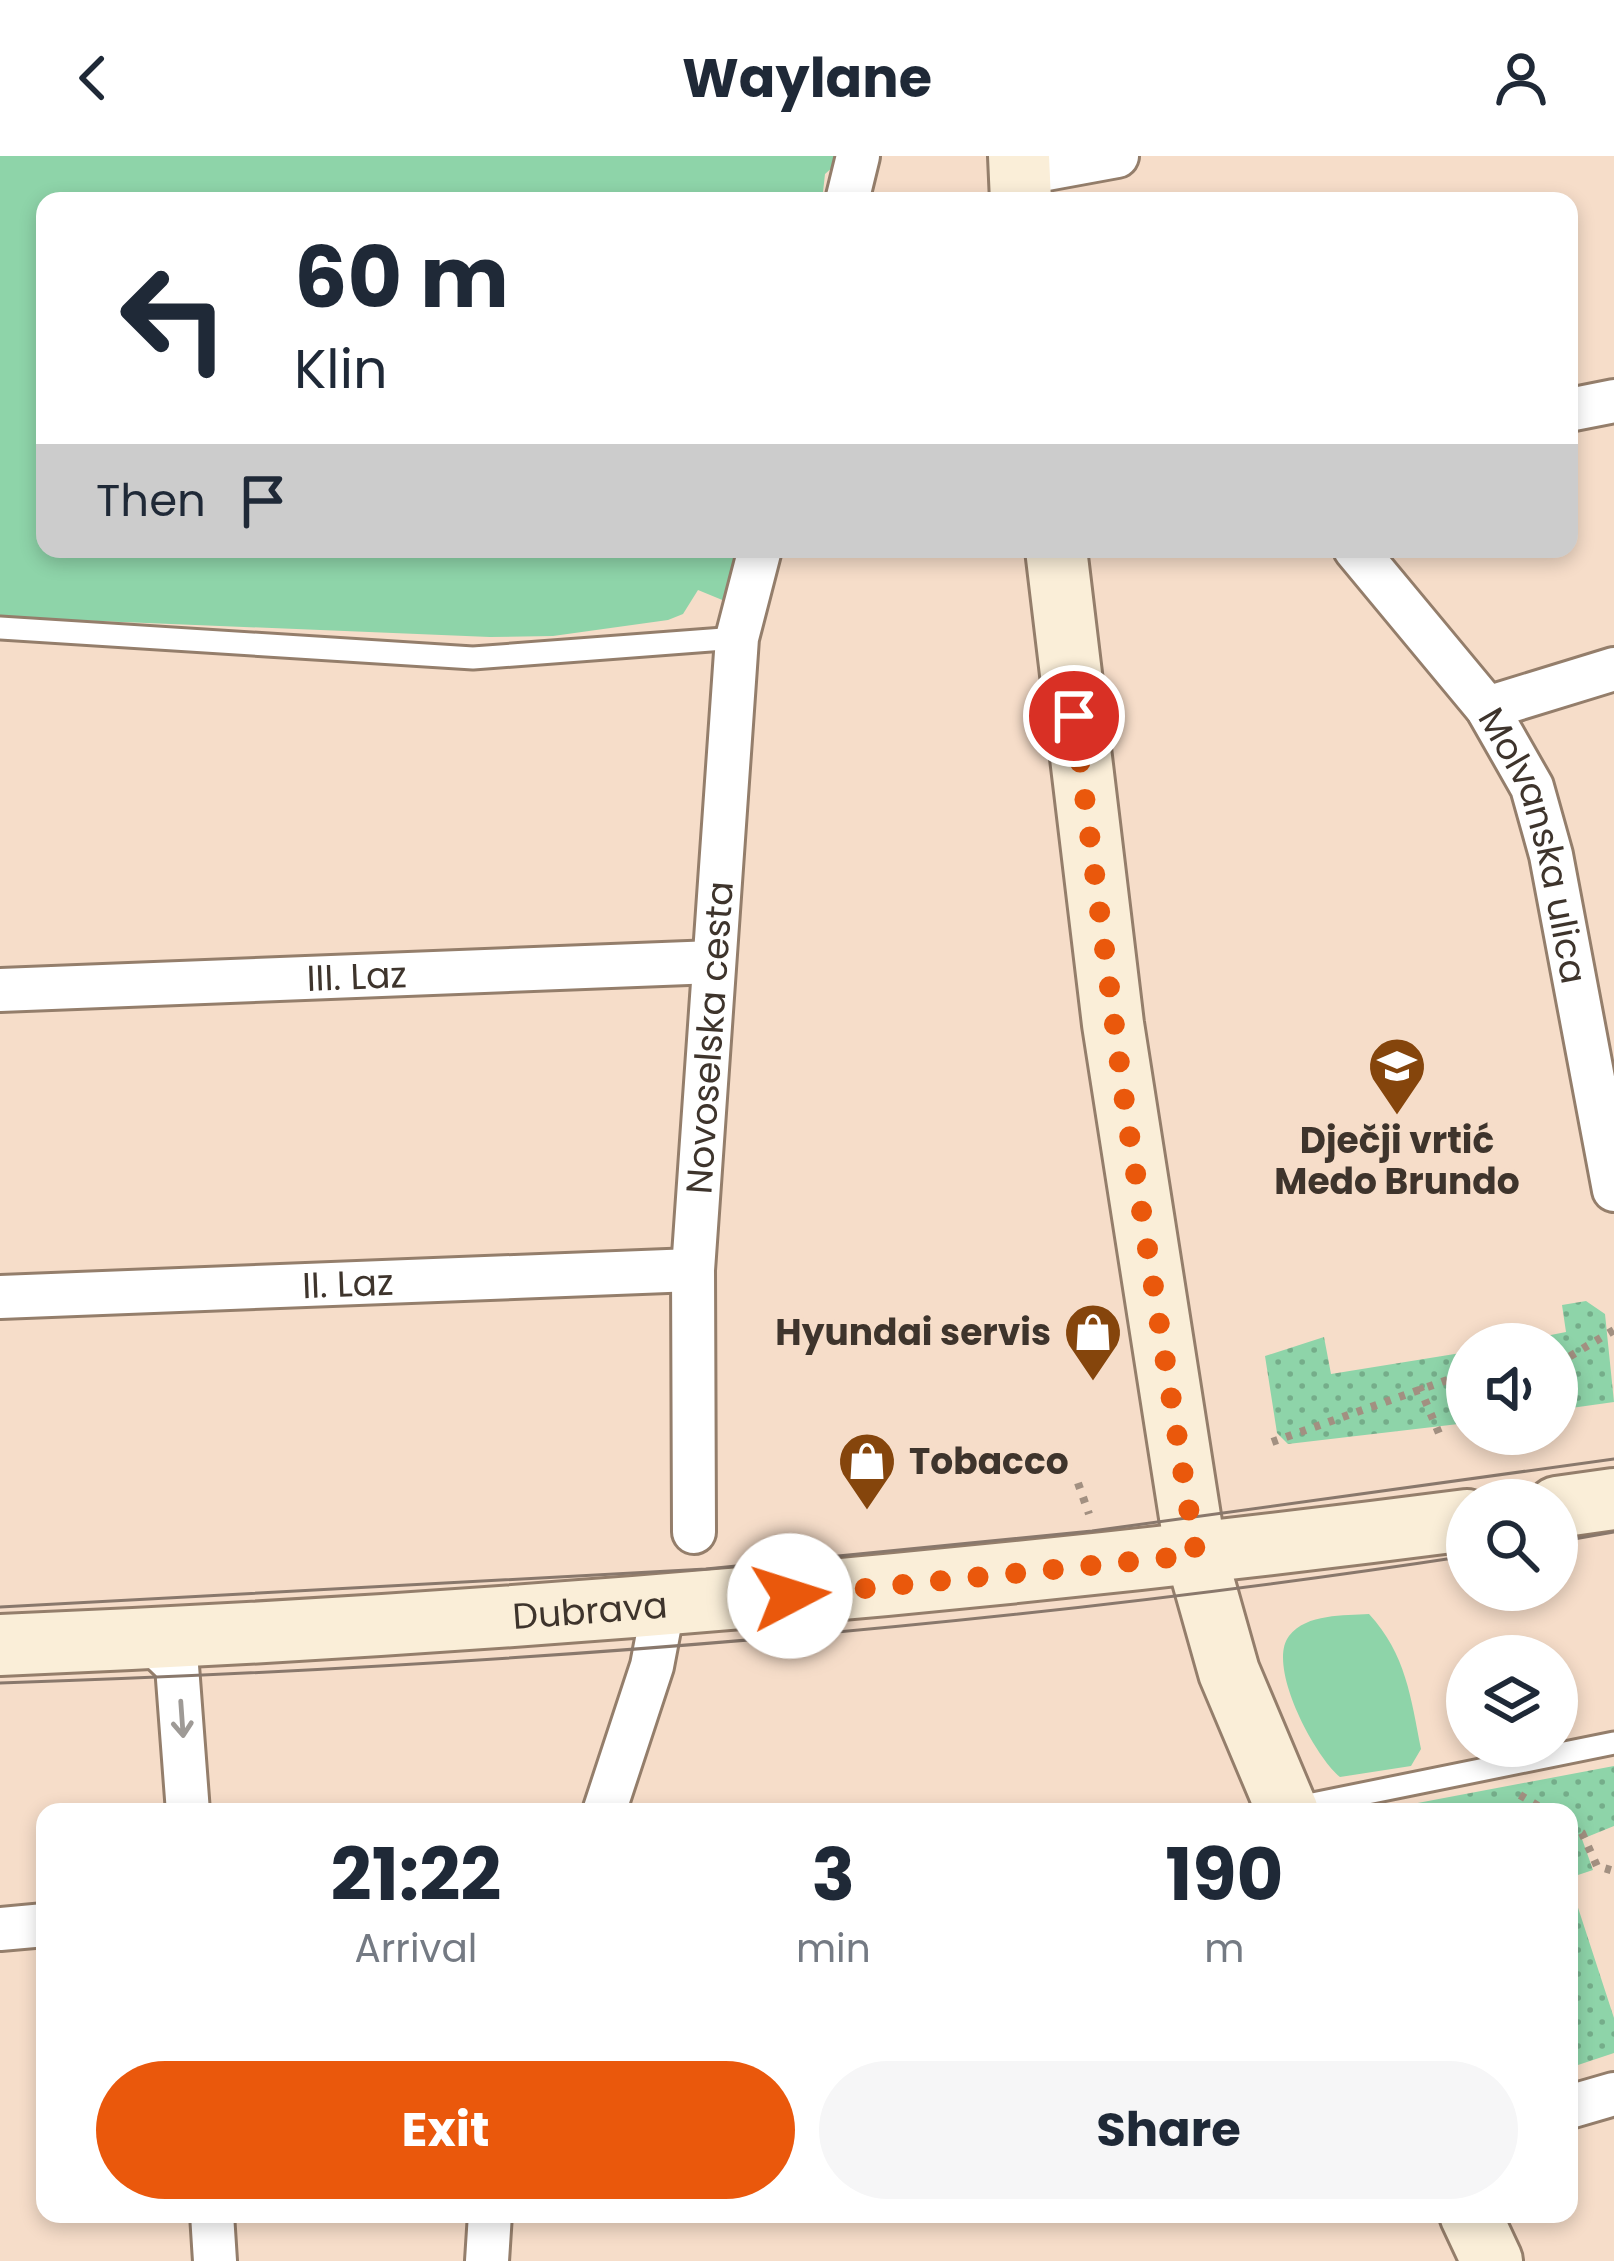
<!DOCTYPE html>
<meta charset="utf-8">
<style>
:root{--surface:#fff;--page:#f6f6f7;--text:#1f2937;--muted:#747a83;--accent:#ea580c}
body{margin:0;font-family:Poppins,sans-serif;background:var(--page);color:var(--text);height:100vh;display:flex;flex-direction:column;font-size:45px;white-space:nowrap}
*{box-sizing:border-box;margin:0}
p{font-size:39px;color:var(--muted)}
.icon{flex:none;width:66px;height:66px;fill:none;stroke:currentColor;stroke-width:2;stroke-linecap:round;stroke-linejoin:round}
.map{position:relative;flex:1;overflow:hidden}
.details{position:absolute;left:36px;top:1647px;width:1542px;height:420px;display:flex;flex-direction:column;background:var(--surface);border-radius:24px;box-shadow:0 6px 18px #0003}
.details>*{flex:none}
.hud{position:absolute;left:36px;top:36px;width:1542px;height:366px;border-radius:24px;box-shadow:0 6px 18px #0003;background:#fff;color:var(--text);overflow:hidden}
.fabs{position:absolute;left:1446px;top:1167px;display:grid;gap:24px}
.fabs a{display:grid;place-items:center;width:132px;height:132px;border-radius:50%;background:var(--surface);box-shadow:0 6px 18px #0003;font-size:60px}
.pin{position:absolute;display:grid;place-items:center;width:102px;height:102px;color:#fff;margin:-51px;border:6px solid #fff;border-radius:50%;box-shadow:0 3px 12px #0007}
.me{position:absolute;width:132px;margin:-66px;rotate:85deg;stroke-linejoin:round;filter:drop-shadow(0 0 9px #0008)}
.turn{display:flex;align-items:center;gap:42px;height:252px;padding:0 60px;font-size:54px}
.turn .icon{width:156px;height:156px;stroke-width:2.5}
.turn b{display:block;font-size:84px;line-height:102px}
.then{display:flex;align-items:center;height:114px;padding:0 60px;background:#0003;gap:24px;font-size:45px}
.eta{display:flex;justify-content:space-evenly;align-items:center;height:204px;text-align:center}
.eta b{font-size:72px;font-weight:700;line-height:84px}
.button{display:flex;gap:24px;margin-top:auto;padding:24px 60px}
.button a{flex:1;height:138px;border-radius:72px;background:var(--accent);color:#fff;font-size:48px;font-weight:700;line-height:138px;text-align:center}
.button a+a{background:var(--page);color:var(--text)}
header{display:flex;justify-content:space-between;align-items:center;height:156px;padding:0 60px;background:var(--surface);font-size:54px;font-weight:700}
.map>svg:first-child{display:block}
.grass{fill:#8ed4a9}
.park{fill:url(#park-dots)}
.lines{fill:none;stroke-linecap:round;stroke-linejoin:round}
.lane-casing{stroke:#947e6b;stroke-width:27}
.street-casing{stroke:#947e6b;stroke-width:48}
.secondary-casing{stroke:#947e6b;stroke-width:66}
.path{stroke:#a29081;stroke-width:8;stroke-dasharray:6 9;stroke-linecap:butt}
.lane{stroke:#fff;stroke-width:21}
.street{stroke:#fff;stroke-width:42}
.secondary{stroke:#faeed8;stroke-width:60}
.tram{stroke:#89786c;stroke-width:3}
.oneway{stroke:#9e9a96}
.route{stroke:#ea580c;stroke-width:21;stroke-dasharray:0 37.8}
.labels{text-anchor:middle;stroke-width:9;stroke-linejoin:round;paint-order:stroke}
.street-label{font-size:36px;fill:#3e342c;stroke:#f6ddc9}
.poi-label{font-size:36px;font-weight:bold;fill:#3e342c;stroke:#f6ddc9}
</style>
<header><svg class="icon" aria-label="back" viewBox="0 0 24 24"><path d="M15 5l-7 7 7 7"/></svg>Waylane<svg class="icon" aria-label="person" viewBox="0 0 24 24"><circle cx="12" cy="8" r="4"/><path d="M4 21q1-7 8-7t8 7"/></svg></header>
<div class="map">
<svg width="1614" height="2105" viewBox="0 0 1614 2105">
<defs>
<pattern id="park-dots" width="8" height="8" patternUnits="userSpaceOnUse" patternTransform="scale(3)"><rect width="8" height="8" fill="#8ed4a9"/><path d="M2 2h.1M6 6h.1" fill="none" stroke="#75ad8a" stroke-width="1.8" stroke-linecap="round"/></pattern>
</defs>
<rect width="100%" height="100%" fill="#f6ddc9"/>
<path class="grass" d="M 0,0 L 845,0 L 825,18 L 822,45 L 45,45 L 45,393 L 739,393 L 732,448 L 698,434 L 683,458 L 668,464 L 553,480 L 490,481 L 0,461 Z
M 1369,1458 C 1406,1498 1411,1542 1421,1593 L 1411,1610 L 1340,1621 C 1315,1601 1266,1510 1289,1480 C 1307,1457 1344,1460 1369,1458 Z"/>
<path class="park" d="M 1586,1145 L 1605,1158 L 1614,1246 L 1557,1254 L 1557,1188 L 1505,1188 L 1566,1176 L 1562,1149 Z
M 1324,1181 L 1331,1218 L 1467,1196 L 1467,1267 L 1288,1288 L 1277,1277 L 1265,1200 Z
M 1614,1610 L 1614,1670 L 1582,1683 L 1593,1714 L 1569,1722 L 1569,1656 L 1370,1656 Z
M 1569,1724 L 1614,1862 L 1614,1897 L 1569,1912 Z"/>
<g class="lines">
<defs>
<path id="lane" d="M 0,472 L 473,502 L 737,482
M 1288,1653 L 1614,1587"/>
<g id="street">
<path d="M 1019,18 L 1117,0"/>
<path d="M 847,45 L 858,0"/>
<path d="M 1569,254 L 1614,245"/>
<path id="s1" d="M 1355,393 L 1487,552 L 1532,631 L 1551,699 L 1614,1034"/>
<path d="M 1487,552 L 1614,513"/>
<path id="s2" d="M 0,834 L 714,806"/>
<path id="s3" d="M 0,1141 L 693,1114"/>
<path id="s4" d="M 694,1376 L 693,1114 L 737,482 L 760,393"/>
<path d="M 149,1483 L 177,1510 L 188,1656"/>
<path d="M 604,1656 L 652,1510 L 663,1452"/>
<path d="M 0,1773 L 45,1769"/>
<path d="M 1569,1951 L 1614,1938"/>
<path d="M 212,2058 L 215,2105"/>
<path d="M 487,2105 L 490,2058"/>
</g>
<g id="secondary">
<path d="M 1019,0 L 1021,45"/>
<path d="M 1056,393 L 1113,868 L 1196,1399 L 1229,1516 L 1288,1656"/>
<path d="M 1557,1351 L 1614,1343"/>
<path id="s5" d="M 0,1489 C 491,1469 979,1427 1467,1364"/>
<path d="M 1470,2058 L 1492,2105"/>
</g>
</defs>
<use href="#lane" class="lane-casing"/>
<use href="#street" class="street-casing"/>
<use href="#secondary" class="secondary-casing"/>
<path class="path" d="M 1557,1208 L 1614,1174
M 1419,1230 L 1441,1282
M 1272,1286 L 1467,1217
M 1078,1327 L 1089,1358
M 1520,1639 L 1548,1656
M 1569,1669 L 1582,1677 L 1597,1710 L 1614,1715"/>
<use href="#lane" class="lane"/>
<use href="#street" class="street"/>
<use href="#secondary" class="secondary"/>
<path class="tram" d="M 1557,1386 L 1614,1376
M 0,1451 L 706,1413 L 1092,1375 L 1614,1303
M 0,1527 C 490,1511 982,1474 1467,1400"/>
</g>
<defs><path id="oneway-shaft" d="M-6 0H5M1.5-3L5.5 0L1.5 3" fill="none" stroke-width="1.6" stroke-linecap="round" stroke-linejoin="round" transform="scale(3)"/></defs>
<use class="oneway" href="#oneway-shaft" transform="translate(182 1563) rotate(86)"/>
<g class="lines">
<path class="route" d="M 790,1440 L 1196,1399 L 1126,957 L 1074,560"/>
</g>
<defs>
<symbol id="school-pin" viewBox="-11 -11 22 30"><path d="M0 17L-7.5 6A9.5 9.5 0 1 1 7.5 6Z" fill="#85450c" stroke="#f6ddc9"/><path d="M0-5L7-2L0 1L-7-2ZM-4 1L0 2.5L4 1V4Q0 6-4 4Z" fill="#fff"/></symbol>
<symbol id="shop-pin" viewBox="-11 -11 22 30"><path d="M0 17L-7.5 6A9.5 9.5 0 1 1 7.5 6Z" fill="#85450c" stroke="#f6ddc9"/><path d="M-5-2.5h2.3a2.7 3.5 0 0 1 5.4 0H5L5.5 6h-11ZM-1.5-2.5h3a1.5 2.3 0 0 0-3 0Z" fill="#fff"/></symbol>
</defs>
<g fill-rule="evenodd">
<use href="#school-pin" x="1364" y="877" width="66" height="90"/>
<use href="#shop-pin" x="1060" y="1143" width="66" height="90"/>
<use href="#shop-pin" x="834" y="1272" width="66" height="90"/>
</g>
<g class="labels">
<g class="street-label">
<text dy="13" stroke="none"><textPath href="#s1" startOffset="354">Molvanska ulica</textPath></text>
<text dy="13" stroke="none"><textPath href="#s2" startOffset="357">III. Laz</textPath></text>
<text dy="13" stroke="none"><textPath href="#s4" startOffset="495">Novoselska cesta</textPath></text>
<text dy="13" stroke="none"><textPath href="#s3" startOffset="348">II. Laz</textPath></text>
<text dy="13" stroke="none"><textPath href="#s5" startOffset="591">Dubrava</textPath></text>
</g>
<g class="poi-label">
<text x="1397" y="997">Dječji vrtić<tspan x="1397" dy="41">Medo Brundo</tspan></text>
<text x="1051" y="1189" text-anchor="end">Hyundai servis</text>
<text x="909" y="1318" text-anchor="start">Tobacco</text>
</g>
</g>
</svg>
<div class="fabs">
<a><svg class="icon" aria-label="sound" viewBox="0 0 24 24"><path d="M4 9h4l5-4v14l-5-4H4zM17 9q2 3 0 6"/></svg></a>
<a><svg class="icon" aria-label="search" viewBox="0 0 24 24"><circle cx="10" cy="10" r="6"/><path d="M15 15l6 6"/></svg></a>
<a><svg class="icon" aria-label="layers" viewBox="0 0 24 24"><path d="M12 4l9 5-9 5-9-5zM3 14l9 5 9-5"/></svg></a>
</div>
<div class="pin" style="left:1074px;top:560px;background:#d93025"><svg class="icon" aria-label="arrive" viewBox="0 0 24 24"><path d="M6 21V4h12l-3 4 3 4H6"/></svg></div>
<svg class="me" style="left:790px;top:1440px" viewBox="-20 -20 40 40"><circle r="19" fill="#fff"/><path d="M0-13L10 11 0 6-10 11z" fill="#ea580c"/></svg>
<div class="hud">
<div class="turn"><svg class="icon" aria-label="left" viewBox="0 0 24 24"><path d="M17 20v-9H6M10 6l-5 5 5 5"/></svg><div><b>60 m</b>Klin</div></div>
<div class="then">Then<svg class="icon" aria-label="arrive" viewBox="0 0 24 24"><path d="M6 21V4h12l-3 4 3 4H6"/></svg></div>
</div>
<section class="details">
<div class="eta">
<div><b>21:22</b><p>Arrival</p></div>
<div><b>3</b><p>min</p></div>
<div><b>190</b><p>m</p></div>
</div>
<div class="button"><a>Exit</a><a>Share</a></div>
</section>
</div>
